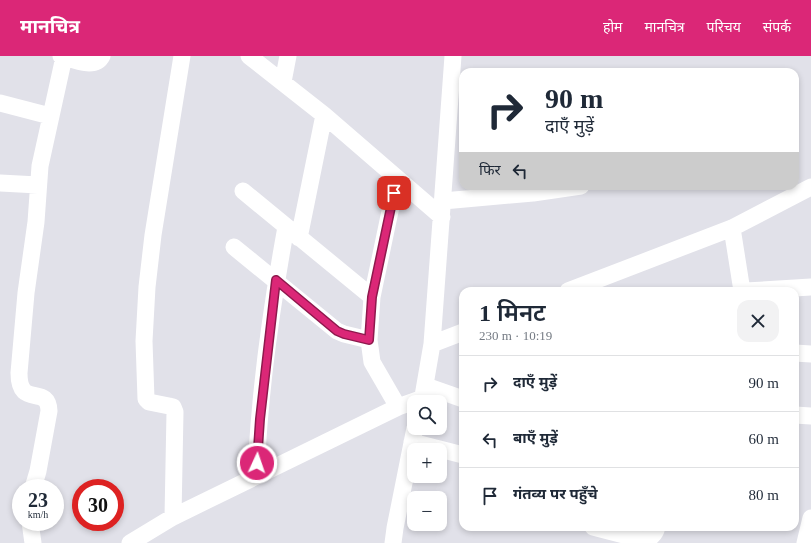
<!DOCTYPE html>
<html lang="hi">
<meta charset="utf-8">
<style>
:root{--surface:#fff;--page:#f2f2f3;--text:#1f2937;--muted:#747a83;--line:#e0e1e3;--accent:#db2777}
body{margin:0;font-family:"Times New Roman","Noto Sans Devanagari",serif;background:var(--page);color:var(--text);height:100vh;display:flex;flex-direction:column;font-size:15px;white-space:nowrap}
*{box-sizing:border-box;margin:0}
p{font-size:13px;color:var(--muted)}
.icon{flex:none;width:22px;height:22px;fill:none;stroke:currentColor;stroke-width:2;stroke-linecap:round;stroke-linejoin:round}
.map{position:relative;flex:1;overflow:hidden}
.panel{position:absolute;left:459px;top:231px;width:340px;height:244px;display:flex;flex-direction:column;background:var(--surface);border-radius:12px;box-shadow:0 2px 6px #0003}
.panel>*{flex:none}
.top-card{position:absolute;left:459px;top:12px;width:340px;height:122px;border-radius:12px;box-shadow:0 2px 6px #0003;background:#fff;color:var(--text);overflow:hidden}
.fabs{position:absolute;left:407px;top:339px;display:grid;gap:8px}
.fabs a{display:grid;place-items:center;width:40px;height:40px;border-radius:8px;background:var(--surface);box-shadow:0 2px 6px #0003;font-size:20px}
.speed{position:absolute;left:12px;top:423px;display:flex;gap:8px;font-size:20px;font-weight:700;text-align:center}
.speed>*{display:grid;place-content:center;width:52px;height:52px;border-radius:50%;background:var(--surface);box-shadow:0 2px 6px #0003;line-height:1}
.speed small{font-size:10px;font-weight:400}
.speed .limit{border:6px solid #d22;background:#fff;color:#111}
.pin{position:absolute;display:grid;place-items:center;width:34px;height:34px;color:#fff;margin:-17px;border-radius:8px;box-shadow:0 2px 6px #0006}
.me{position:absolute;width:44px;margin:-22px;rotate:3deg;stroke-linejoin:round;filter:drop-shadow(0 0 3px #0008)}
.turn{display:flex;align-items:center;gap:14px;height:84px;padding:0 20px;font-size:18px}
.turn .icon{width:52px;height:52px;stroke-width:2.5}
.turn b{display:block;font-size:28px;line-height:34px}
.then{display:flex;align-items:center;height:38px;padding:0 20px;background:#0003;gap:8px;font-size:15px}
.round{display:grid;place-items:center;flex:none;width:42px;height:42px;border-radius:12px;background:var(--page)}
.headline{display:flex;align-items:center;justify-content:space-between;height:68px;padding:0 20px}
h1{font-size:24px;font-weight:600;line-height:30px}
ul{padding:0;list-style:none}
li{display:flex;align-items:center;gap:12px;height:56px;padding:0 20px;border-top:1px solid var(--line)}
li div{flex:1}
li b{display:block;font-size:15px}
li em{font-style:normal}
header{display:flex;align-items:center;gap:24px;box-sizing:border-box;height:56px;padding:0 20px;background:var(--accent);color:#fff}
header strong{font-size:19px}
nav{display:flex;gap:22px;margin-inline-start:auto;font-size:14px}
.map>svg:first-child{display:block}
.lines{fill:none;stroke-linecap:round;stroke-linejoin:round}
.minor{stroke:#fff;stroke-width:17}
.route-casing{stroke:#8e194d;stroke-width:10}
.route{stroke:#db2777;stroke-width:7}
</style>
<header>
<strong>मानचित्र</strong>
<nav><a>होम</a><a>मानचित्र</a><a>परिचय</a><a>संपर्क</a></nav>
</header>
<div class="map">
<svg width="811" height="487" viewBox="0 0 811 487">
<rect width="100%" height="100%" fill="#e1e1e9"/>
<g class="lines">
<path class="minor" d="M 61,0 C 72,3 95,14 102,0
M 249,0 L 324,59 L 442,161
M 283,26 L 288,0
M 0,47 L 50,60
M 397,122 L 372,241 L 369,284 L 372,306 L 398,351
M 0,127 L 38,129
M 243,135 L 372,241
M 443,145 L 533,137 L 581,130
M 732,172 L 742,235
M 299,182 L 324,59
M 234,191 L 337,275 L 344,278 L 369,284
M 568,235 L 732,172 L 811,131
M 746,235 L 811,231
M 432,288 L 463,276
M 795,297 L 811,298
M 426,330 L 463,343
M 422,346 L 432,288 L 453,0
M 795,359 L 811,360
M 412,386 L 463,399
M 256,420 C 259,337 271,253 286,171
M 33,432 L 38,415 L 49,355 C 48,327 19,354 19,317 L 26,237 L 36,166 L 40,110 L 64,1
M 173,461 L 175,356 L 173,351 L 169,350 L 149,346 L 146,343 L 144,285 L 147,231 L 153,179 L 182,0
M 30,466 L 33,487
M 593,471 L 643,484 C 651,482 655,479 657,471
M 130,487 L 173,461 L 398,351 L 423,342
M 393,487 L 395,472 L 415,372
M 805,487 L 811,462"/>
</g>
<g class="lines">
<defs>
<path id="route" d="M 257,407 L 260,363 L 276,224 L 337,275 L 344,278 L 369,284 L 372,241 L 394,137"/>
</defs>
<use href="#route" class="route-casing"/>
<use href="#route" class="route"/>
</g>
</svg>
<div class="fabs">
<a><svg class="icon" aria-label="search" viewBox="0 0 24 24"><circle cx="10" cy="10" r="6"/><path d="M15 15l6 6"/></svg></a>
<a>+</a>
<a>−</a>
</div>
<div class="speed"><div>23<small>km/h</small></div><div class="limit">30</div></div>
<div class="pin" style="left:394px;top:137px;background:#d93025"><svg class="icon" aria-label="arrive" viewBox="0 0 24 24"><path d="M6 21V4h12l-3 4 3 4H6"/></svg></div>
<svg class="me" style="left:257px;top:407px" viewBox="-20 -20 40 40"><circle r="17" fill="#db2777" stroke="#fff" stroke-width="3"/><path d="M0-11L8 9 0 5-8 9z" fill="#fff"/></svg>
<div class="top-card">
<div class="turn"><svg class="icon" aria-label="right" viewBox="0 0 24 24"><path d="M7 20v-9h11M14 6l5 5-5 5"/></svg><div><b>90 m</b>दाएँ मुड़ें</div></div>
<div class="then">फिर<svg class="icon" aria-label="left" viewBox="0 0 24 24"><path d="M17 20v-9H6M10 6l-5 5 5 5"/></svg></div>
</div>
<section class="panel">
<div class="headline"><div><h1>1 मिनट</h1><p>230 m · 10:19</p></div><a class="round"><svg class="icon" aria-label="close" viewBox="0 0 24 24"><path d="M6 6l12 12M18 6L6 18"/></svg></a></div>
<ul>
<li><svg class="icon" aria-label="right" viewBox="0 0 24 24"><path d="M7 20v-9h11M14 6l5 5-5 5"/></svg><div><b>दाएँ मुड़ें</b></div><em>90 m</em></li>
<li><svg class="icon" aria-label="left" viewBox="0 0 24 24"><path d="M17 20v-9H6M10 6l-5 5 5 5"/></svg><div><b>बाएँ मुड़ें</b></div><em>60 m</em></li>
<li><svg class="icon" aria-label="arrive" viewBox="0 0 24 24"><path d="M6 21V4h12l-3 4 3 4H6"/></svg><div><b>गंतव्य पर पहुँचे</b></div><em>80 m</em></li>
</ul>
</section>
</div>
